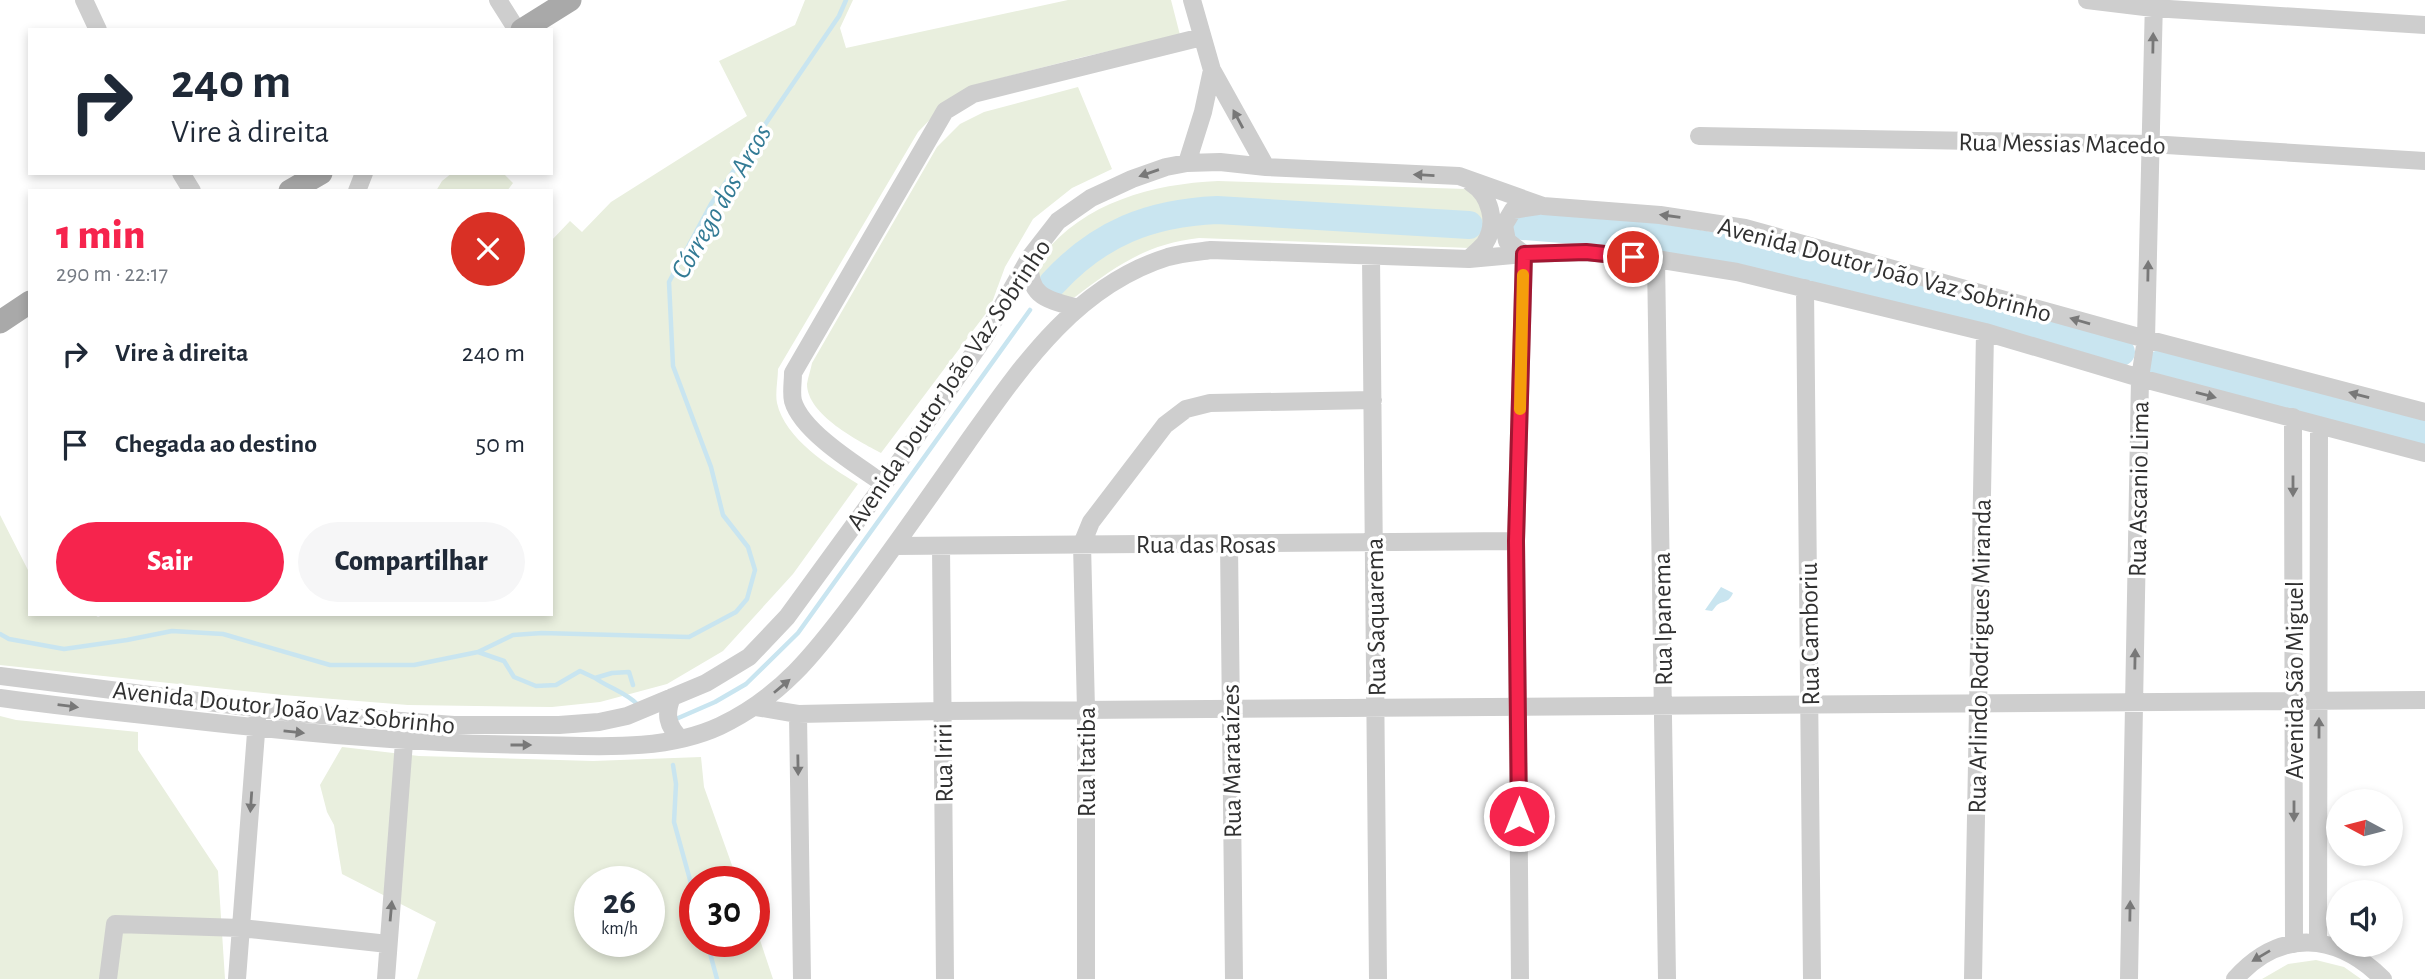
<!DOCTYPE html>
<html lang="pt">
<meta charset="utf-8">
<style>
:root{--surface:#fff;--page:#f6f6f7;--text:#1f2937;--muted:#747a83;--accent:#f6244d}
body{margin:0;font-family:"Alegreya Sans",sans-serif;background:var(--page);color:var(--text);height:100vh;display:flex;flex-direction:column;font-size:26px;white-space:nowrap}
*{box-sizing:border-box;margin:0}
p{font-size:23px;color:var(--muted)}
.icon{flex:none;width:38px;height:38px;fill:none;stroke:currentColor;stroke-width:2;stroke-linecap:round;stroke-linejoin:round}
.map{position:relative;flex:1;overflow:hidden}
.sheet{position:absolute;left:28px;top:189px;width:525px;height:427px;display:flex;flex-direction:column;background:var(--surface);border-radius:0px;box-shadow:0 4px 10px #0003}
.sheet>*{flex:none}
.hud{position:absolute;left:28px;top:28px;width:525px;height:147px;border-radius:0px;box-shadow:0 4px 10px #0003;background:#fff;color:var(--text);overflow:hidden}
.needle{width:46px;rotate:277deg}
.controls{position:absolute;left:2326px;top:789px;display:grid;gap:14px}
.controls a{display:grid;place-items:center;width:77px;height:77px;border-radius:50%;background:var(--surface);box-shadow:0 4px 10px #0003;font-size:35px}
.speed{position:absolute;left:574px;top:866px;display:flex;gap:14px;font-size:35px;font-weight:700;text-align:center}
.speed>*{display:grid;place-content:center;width:91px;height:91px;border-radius:50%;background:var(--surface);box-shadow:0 4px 10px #0003;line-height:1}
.speed small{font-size:18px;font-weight:400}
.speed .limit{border:10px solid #d22;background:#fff;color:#111}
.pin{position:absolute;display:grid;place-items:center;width:60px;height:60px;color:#fff;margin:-30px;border:4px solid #fff;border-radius:50%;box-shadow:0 2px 7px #0007}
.me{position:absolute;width:77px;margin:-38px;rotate:0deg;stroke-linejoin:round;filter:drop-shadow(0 0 5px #0008)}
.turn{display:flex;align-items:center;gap:24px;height:147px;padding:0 28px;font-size:32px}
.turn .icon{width:91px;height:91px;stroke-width:2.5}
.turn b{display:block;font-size:49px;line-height:60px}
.round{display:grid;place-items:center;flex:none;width:74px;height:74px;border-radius:37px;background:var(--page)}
.headline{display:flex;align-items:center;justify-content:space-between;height:119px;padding:0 28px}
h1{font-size:42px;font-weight:800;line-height:52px;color:var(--accent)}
.button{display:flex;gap:14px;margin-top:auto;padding:14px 28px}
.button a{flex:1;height:80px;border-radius:42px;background:var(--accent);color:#fff;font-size:28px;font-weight:800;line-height:80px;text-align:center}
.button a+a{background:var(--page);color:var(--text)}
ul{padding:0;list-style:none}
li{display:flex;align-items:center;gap:21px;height:91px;padding:0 28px}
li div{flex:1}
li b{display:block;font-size:26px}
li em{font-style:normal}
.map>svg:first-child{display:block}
.green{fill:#e9efde;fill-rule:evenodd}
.water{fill:#c9e5f0}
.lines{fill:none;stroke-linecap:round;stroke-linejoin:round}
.stream{stroke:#c9e5f0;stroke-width:4.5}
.river{stroke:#c9e5f0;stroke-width:28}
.minor{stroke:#cecece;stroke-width:18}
.major{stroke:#a9a9a9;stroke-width:23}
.oneway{fill:#787878}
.route-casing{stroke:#a01732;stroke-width:18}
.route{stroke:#f6244d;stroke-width:12}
.slow{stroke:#f59e0b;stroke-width:12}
.labels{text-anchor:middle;stroke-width:7;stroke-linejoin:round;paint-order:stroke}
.street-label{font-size:26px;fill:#313131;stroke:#fff}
.water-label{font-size:28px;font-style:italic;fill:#337b95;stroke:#fff}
</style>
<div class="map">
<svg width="2425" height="979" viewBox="0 0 2425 979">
<rect width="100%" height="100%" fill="#fff"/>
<path class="green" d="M 805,0 L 853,0 L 840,28 L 846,48 L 1068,0 L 1171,0 L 1180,35 L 1083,57 L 971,86 L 943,106 L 918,132 L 778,369 C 778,379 775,393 777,403 C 785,439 829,466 858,484 L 793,574 L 723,651 L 667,684 L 600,702 L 552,707 L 408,705 L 283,695 L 0,665 L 0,515 L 30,574 L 30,614 L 93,614 L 98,617 L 105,614 L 551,614 L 551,241 L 570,221 L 582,232 L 611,202 L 747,116 L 719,61 L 795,25 Z
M 1078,87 L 1112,169 L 1072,188 L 1033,219 L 1005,267 L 990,308 L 881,453 C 859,441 807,415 807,384 C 808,377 811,369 812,363 L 937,147 L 960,124 L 984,112 Z
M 452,173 L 503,173 L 513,183 L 507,191 L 436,191 L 442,181 Z
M 1218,181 L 1466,189 L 1488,208 L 1485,240 L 1470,248 L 1199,238 C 1146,244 1116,266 1075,297 L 1066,300 L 1052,293 L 1039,280 L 1039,260 C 1081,203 1151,184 1218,181 Z
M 0,716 L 16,720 L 138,732 L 138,750 L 218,871 L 225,979 L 0,979 Z
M 342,747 L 419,756 L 593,761 L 701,757 L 704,787 L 738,882 L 695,882 L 695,942 L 754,942 L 754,922 L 773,979 L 417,979 L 436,922 L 342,874 L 334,825 L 327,812 L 320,785 ZM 590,882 L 649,882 L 649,942 L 590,942 Z
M 2316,960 L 2344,967 L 2361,979 L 2262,979 L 2288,964 Z"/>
<path class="water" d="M 1721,587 L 1733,593 C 1728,604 1724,600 1717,605 C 1715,607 1714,609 1712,611 L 1705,610 Z"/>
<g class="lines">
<path class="stream" d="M 0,634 L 9,639 L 64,649 L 127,640 L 172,631 L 223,634 L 330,665 L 414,665 L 478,652 L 513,635 L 542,633 L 689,637 L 736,612 L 747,599 L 755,570 L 748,547 L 723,515 L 711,467 L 673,366 L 669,282 L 711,204 L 839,16 L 846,0
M 478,652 L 504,661 L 514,677 L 536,686 L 556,685 L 580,671 L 595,678 L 612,673 L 629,672 L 633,685
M 595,678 C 609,688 627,693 638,705
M 676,719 L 715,702 L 746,684 L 798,633 L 1030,310
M 673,765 L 676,784 L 674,822 L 695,898
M 707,942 L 717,979"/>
<path class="river" d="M 1523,226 L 1651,236 L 1730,249 L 1821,271 L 2121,352
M 1053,283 C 1099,233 1150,213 1217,210 L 1469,225
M 2160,364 L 2425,433"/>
<path class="minor" d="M 84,0 L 98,30
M 498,0 L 517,30
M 1192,0 L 1212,70 L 1266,167
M 2087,0 L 2153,8 L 2425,25
M 1699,136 L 2150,144 L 2425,161
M 1187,163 L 1203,112 L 1212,70
M 181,173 L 192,191
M 357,191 L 364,173
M 1371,256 L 1378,979
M 1030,257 C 1027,296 1044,299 1078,308
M 1469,259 C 1474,254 1481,248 1485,243 C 1498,223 1490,195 1471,183
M 1656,259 L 1667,979
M 1805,288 L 1812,979
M 2293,417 L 2294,944
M 884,484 C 858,466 802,432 793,401 C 791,393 793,382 793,373 L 945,111 L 973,94 L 1202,37
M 1229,544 L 1234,979
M 895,546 L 1516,541
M 941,546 L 945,979
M 0,676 L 294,713 L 454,725 L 559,725 L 599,722 L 627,716 L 706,683 L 749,657 L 787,617 L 884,484 L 984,338 L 1030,257 L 1058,221 L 1091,198 L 1132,179 L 1166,167 L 1187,163 L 1220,162 L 1266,167 L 1459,176 L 1543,206 L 1660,215 L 1745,228 L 2146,339 L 2425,412
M 672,697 C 665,714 667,726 681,739
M 0,698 C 57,706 114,712 171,718 C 293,732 413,744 536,745 C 596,746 664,752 720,726 C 781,697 815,653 854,601 C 893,549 930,496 967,443 C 1021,367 1075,286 1168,257 C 1182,253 1197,252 1211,250 L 1469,259 L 1524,254 L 1586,252 L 1656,259 L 1737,272 L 1985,332 L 2140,378 L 2425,453
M 756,707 L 798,714 L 802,979
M 798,714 L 943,711 L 2425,700
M 2318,943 L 2319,425
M 108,979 L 115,924 L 241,928 L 388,944
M 237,979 L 257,720
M 386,979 L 404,742
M 1086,979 L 1086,710 L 1082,544 L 1091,522 L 1165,425 L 1186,409 L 1210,403 L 1373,400
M 1520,979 L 1516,541 L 1524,254 L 1507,241 L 1504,225 L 1513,210 L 1538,206
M 1973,979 L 1985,332
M 2129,979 L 2140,378 L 2146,339 L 2154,0
M 2235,979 C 2280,928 2337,933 2383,979"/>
<path class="major" d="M 522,30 L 570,0
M 290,191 L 321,173
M 0,322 L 30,302"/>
</g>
<defs><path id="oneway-solid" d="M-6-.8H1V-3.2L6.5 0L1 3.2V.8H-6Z" transform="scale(1.75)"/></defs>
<g class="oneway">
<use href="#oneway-solid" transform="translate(2153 43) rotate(-89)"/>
<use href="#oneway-solid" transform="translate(1238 119) rotate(-118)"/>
<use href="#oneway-solid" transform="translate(1149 173) rotate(161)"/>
<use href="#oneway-solid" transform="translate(1424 175) rotate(-177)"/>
<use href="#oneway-solid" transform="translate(1670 216) rotate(-172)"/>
<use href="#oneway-solid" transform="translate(2148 271) rotate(-89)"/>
<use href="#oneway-solid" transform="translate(2080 321) rotate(-164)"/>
<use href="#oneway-solid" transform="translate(2206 395) rotate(15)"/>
<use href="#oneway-solid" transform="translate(2359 395) rotate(-165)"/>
<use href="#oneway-solid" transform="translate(2293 486) rotate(90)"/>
<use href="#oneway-solid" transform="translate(2135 659) rotate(-89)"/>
<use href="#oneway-solid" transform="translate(782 686) rotate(-40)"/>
<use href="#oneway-solid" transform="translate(68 706) rotate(7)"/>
<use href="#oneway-solid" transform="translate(2319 728) rotate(-90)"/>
<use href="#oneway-solid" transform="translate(294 732) rotate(6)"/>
<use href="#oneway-solid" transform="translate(521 745)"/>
<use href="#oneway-solid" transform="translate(798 765) rotate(89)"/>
<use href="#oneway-solid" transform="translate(251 802) rotate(94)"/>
<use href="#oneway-solid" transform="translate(2294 811) rotate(90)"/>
<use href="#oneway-solid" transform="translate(391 911) rotate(-85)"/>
<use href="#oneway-solid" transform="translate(2130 911) rotate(-89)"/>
<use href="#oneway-solid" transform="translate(2261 956) rotate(149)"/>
</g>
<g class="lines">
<defs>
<path id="route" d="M 1519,816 L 1516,541 L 1524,254 L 1586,252 L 1633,257"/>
</defs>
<use href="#route" class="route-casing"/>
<use href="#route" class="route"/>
<path class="slow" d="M 1520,409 L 1523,275"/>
</g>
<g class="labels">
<g class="street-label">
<text transform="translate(2062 143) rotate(1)" y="9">Rua Messias Macedo</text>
<text transform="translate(1885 269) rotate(15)" y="9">Avenida Doutor João Vaz Sobrinho</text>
<text transform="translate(948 384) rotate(-56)" y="9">Avenida Doutor João Vaz Sobrinho</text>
<text transform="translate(2138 489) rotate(-89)" y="9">Rua Ascanio Lima</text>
<text x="1206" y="553">Rua das Rosas</text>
<text transform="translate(1375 617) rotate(-91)" y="9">Rua Saquarema</text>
<text transform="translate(1662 619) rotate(-91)" y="9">Rua Ipanema</text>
<text transform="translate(1809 634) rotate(-91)" y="9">Rua Camboriu</text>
<text transform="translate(1979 656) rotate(-89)" y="9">Rua Arlindo Rodrigues Miranda</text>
<text transform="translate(2294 680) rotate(-90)" y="9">Avenida São Miguel</text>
<text transform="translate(284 707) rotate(6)" y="9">Avenida Doutor João Vaz Sobrinho</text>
<text transform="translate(1231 761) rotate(-91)" y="9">Rua Marataízes</text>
<text transform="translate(1086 762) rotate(-90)" y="9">Rua Itatiba</text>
<text transform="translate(943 763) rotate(-91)" y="9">Rua Iriri</text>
</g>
<g class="water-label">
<text transform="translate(720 201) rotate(-60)" y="10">Córrego dos Arcos</text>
</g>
</g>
</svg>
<div class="controls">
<a><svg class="needle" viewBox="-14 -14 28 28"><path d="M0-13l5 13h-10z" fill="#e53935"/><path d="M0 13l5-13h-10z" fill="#747a83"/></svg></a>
<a><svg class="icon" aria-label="sound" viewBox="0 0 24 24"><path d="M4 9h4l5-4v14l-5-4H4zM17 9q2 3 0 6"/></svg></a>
</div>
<div class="speed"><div>26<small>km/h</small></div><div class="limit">30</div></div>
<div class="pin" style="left:1633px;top:257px;background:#d93025"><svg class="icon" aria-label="arrive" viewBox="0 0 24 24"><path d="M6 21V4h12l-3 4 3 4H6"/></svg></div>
<svg class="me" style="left:1519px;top:816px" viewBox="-20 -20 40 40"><circle r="17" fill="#f6244d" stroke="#fff" stroke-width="3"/><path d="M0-11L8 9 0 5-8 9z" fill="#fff"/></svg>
<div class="hud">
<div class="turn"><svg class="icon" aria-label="right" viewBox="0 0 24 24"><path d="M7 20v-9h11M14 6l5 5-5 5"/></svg><div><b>240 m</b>Vire à direita</div></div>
</div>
<section class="sheet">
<div class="headline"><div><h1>1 min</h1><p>290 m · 22:17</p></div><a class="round" style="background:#d93025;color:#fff"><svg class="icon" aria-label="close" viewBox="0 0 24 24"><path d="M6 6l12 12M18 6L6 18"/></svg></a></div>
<ul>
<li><svg class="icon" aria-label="right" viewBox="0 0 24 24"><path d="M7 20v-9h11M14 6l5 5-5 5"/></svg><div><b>Vire à direita</b></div><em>240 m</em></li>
<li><svg class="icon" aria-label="arrive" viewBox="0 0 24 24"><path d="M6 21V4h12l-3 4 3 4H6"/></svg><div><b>Chegada ao destino</b></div><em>50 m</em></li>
</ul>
<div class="button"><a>Sair</a><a>Compartilhar</a></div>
</section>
</div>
